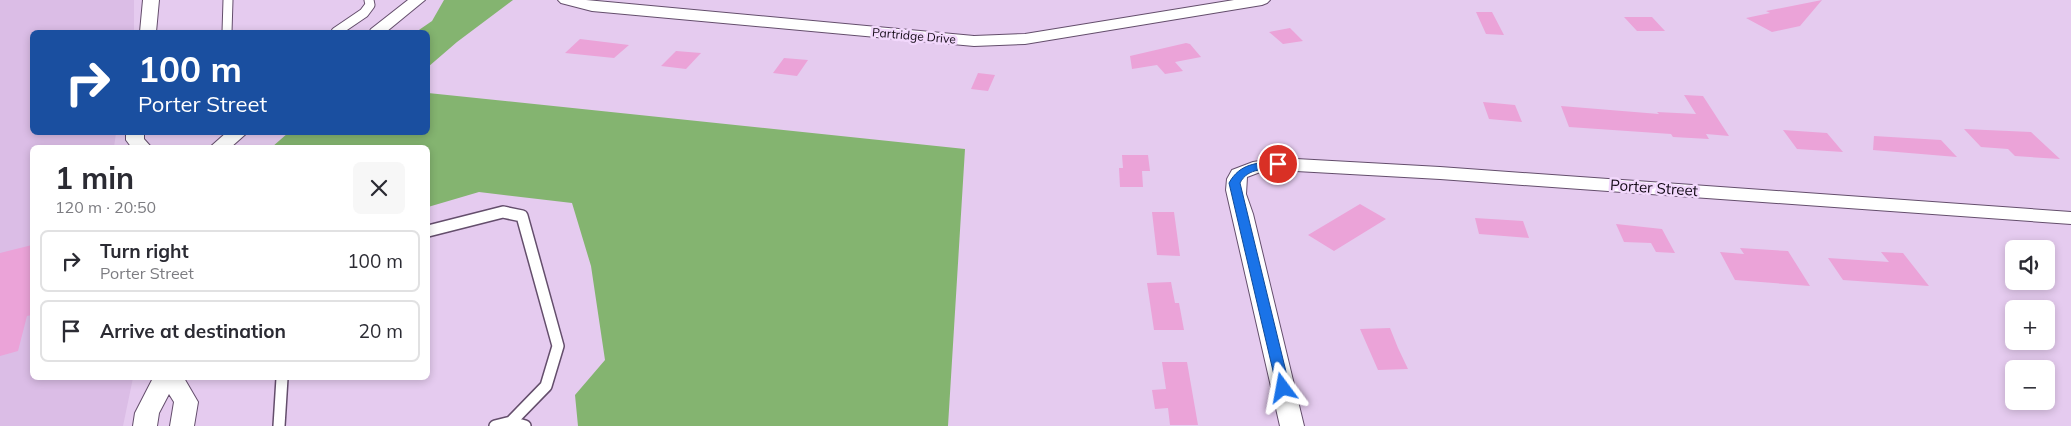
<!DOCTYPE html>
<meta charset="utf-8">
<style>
:root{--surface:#fff;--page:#f7f7f7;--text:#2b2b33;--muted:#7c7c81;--line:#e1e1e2}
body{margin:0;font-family:Mulish,sans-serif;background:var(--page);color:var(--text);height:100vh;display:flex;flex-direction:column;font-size:19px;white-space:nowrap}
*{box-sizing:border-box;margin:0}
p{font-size:16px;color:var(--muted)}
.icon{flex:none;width:28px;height:28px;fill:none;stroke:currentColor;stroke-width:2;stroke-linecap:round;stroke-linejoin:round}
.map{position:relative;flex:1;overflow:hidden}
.details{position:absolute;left:30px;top:145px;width:400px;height:235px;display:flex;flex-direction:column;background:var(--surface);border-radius:8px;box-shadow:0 2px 8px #0003}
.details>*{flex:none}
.hud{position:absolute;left:30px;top:30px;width:400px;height:105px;border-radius:8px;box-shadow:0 2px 8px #0003;background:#1a4fa0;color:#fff;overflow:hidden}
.buttons{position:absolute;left:2005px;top:240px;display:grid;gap:10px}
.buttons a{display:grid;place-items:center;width:50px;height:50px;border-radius:8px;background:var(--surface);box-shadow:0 2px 8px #0003;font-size:25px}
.pin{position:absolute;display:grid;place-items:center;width:42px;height:42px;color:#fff;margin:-21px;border:2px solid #fff;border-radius:50%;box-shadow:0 1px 5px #0007}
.me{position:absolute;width:55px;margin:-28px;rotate:347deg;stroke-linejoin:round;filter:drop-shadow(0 0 4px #0008)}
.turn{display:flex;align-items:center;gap:18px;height:105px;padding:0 25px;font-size:22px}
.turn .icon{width:65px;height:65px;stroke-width:2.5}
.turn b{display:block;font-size:35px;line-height:42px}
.round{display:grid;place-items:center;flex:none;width:52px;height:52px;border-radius:8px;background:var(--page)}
.headline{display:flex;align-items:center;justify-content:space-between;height:85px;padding:0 25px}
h1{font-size:30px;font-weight:700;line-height:38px}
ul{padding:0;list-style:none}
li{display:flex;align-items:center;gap:15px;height:62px;margin:0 10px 8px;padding:0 15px;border:2px solid var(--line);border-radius:8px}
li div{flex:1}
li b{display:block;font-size:19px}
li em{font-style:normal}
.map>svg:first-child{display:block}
.built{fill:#dbbde6}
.forest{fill:#84b470}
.building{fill:#eba3d8}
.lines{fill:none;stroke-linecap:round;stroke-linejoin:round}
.lane-far1-casing{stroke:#644e6c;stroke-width:11}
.lane-casing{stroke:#644e6c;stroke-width:14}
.street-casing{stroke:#644e6c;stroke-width:2}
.lane-far1{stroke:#fff;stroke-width:9}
.lane{stroke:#fff;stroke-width:11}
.street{fill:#fff;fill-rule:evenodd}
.route{fill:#1a73e8;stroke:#114b97}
.labels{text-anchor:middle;stroke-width:5;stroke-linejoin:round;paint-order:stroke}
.far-street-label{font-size:12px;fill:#120915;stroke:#f2d8fc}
.street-label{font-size:15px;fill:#120915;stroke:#f2d8fc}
</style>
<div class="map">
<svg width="2071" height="426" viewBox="0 0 2071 426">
<rect width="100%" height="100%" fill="#e5cbef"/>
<path class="built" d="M 0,0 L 134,0 L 134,32 L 32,32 L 32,132 L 116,133 L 114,147 L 32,148 L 32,378 L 133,378 L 123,426 L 0,426 Z"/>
<path class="forest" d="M 444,0 L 513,0 L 457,42 L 428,67 L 428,32 L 416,32 L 432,21 Z
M 428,93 L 965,149 L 948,426 L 578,426 L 575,395 L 605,360 L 591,266 L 572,203 L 479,192 L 428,207 L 428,148 L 272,147 L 288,133 L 428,132 Z"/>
<path class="building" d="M 1822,0 L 1800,26 L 1772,32 L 1746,18 L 1770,13 L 1766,11 Z
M 1476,12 L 1492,12 L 1504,35 L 1486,34 Z
M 1624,17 L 1652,17 L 1665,31 L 1637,31 Z
M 1290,28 L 1303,41 L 1283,44 L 1269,32 Z
M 580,39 L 629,45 L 614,58 L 565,53 Z
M 1186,43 L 1190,44 L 1201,57 L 1175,62 L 1183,71 L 1165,74 L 1157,65 L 1132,69 L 1130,56 Z
M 676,51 L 701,53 L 686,69 L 661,66 Z
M 784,58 L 808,60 L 797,76 L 773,73 Z
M 978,73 L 995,75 L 988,91 L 971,89 Z
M 1684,95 L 1703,96 L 1729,136 L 1706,134 L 1709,139 L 1673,137 L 1671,134 L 1569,127 L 1561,106 L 1659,114 L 1657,112 L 1696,114 Z
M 1483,102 L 1515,105 L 1522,122 L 1489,119 Z
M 1964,129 L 2031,132 L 2060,159 L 2015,156 L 2008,149 L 1981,147 Z
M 1783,130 L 1827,133 L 1843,152 L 1797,149 Z
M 1874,136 L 1941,140 L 1957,157 L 1873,150 Z
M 1122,155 L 1148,155 L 1150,171 L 1142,171 L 1143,187 L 1120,187 L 1119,168 L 1123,168 Z
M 1360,204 L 1386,219 L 1334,251 L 1308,235 Z
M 1152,212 L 1174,212 L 1180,256 L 1157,255 Z
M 1475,218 L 1523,221 L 1529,238 L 1479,234 Z
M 1616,224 L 1662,229 L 1675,253 L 1656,252 L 1651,243 L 1624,242 Z
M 32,245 L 32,315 L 27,316 L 18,351 L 0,356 L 0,253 Z
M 1740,248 L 1788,251 L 1810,286 L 1735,280 L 1720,252 L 1744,254 Z
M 1881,252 L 1903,253 L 1929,286 L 1843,280 L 1828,258 L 1889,262 Z
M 1171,282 L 1175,303 L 1179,303 L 1184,330 L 1154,330 L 1147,283 Z
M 1390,328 L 1398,348 L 1408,369 L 1378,370 L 1360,329 Z
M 1162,362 L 1187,362 L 1198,425 L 1170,425 L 1168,408 L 1155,409 L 1152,390 L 1166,389 Z"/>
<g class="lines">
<defs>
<path id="lane-far1" d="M 227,32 L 228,0
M 336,32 L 364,13 L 370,5 L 369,0"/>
<path id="lane" d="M 428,231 L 503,212 L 522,216 L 558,346 L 546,386 L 511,422
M 279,426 L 282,378
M 495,426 L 511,422 L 525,426"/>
<path id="street" d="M 143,0 L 159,0 L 156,32 L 140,32 Z
M 408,0 L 425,0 L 386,32 L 369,32 L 371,29 Z
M 558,0 L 586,0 L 974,36 L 1025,34 L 1234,0 L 1270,0 L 1267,3 L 1262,5 L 1025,44 L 974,46 L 592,11 L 561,3 Z
M 126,132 L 144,132 L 144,139 L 152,148 L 132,148 L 126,140 Z
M 227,132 L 248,132 L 230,148 L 209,148 Z
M 1278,158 L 1440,167 L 2071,212 L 2071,224 L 1440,179 L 1278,170 L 1263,171 L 1247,177 L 1246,194 L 1253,214 L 1304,426 L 1280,426 L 1226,190 L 1227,179 L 1232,170 L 1253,162 Z
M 153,378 L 184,378 L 198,402 L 194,426 L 170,426 L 174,402 L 169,394 L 159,413 L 157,426 L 133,426 L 135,413 Z"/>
</defs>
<use href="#lane-far1" class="lane-far1-casing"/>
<use href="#lane" class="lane-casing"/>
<use href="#street" class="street-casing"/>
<use href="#lane-far1" class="lane-far1"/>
<use href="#lane" class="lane"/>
<use href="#street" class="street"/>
</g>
<path class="route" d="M 1278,161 L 1282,162 L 1284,164 L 1282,167 C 1266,170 1248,167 1240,183 L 1290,388 L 1288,391 L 1279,391 L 1277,388 L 1229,183 C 1240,163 1257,163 1278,161 Z"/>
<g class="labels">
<g class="far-street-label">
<text transform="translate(914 36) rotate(5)" y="4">Partridge Drive</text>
</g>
<g class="street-label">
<text transform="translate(1654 188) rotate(4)" y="5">Porter Street</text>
</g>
</g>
</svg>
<div class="buttons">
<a><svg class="icon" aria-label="sound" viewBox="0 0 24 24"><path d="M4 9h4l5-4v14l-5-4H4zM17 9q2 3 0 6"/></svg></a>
<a>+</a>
<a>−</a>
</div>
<div class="pin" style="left:1278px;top:164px;background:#d93025"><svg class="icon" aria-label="arrive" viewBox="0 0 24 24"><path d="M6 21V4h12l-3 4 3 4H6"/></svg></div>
<svg class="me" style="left:1283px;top:388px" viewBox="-20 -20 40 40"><path d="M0-17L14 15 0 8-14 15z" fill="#1a73e8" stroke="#fff" stroke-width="4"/></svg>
<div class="hud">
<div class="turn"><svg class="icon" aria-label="right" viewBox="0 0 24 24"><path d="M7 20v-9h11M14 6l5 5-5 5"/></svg><div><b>100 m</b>Porter Street</div></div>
</div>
<section class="details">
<div class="headline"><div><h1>1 min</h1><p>120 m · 20:50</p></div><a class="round"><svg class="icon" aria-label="close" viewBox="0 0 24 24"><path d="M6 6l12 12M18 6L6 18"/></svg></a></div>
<ul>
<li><svg class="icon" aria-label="right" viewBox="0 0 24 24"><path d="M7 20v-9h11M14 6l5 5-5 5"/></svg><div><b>Turn right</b><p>Porter Street</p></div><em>100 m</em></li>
<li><svg class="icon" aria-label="arrive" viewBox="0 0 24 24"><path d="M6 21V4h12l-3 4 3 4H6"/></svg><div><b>Arrive at destination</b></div><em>20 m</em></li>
</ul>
</section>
</div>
